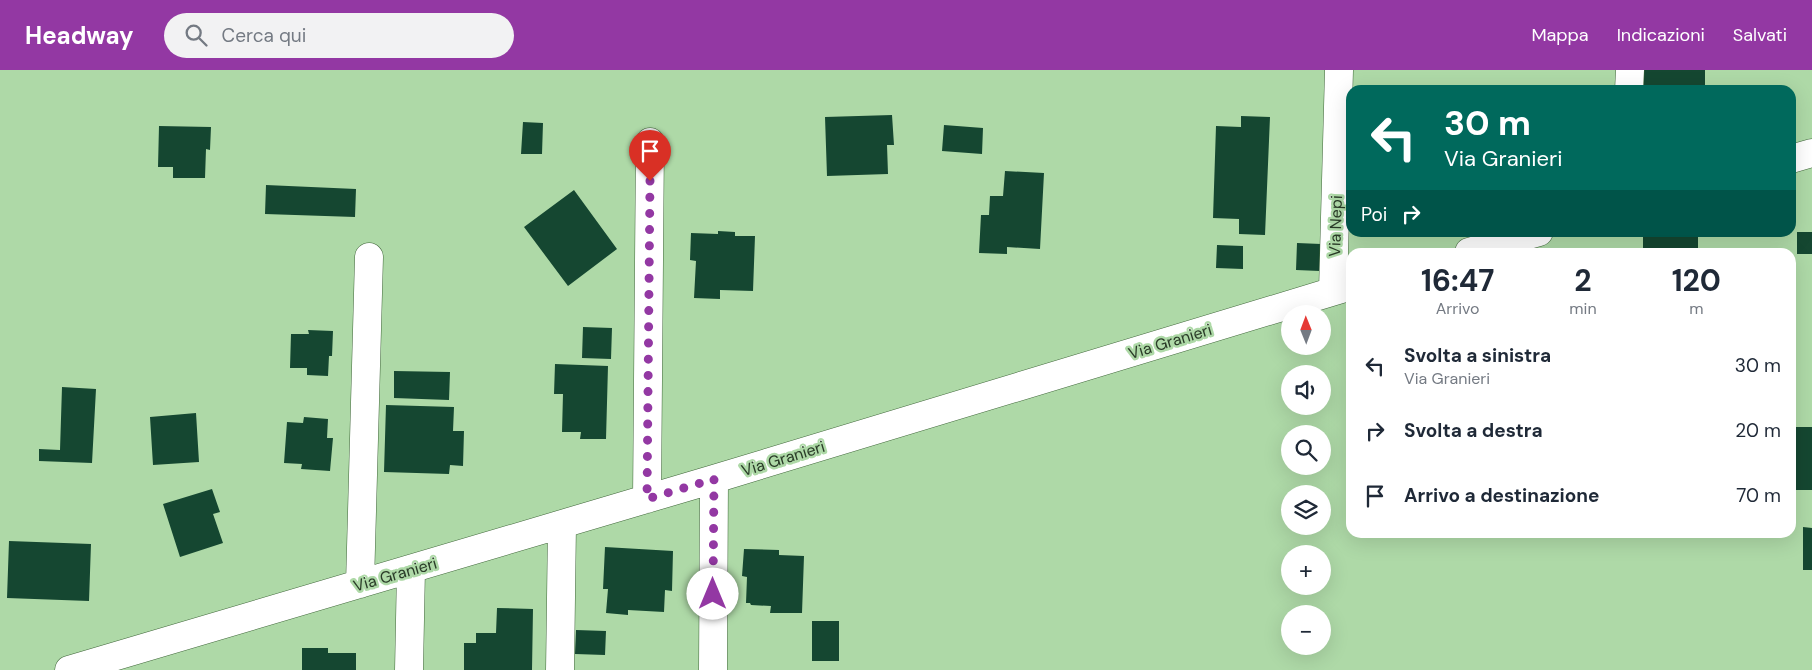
<!DOCTYPE html>
<html lang="it">
<meta charset="utf-8">
<style>
:root{--surface:#fff;--page:#f2f2f3;--text:#1f2937;--muted:#747a83;--accent:#9338a3}
body{margin:0;font-family:"DM Sans",sans-serif;background:var(--page);color:var(--text);height:100vh;display:flex;flex-direction:column;font-size:19px;white-space:nowrap}
*{box-sizing:border-box;margin:0}
p{font-size:16px;color:var(--muted)}
.icon{flex:none;width:28px;height:28px;fill:none;stroke:currentColor;stroke-width:2;stroke-linecap:round;stroke-linejoin:round}
.map{position:relative;flex:1;overflow:hidden}
.sheet{position:absolute;left:1346px;top:178px;width:450px;height:290px;display:flex;flex-direction:column;background:var(--surface);border-radius:15px;box-shadow:0 5px 20px #0002}
.sheet>*{flex:none}
.guide{position:absolute;left:1346px;top:15px;width:450px;height:152px;border-radius:15px;box-shadow:0 5px 20px #0002;background:#00695c;color:#fff;overflow:hidden}
.needle{width:32px;rotate:359deg}
.controls{position:absolute;left:1281px;top:235px;display:grid;gap:10px}
.controls a{display:grid;place-items:center;width:50px;height:50px;border-radius:50%;background:var(--surface);box-shadow:0 5px 20px #0002;font-size:25px}
.pin{position:absolute;display:grid;place-items:center;width:42px;height:42px;color:#fff;margin:-51px -21px;border-radius:50% 50% 50% 0;rotate:-45deg;box-shadow:0 0 5px #0007}
.pin .icon{rotate:45deg}
.me{position:absolute;width:55px;margin:-28px;rotate:0deg;stroke-linejoin:round;filter:drop-shadow(0 0 4px #0008)}
.turn{display:flex;align-items:center;gap:18px;height:105px;padding:0 15px;font-size:22px}
.turn .icon{width:65px;height:65px;stroke-width:2.5}
.turn b{display:block;font-size:35px;line-height:42px}
.then{display:flex;align-items:center;height:48px;padding:0 15px;background:#0003;gap:10px;font-size:19px}
.eta{display:flex;justify-content:space-evenly;align-items:center;height:85px;text-align:center}
.eta b{font-size:30px;font-weight:700;line-height:35px}
ul{padding:0;list-style:none}
li{display:flex;align-items:center;gap:15px;height:65px;padding:0 15px}
li div{flex:1}
li b{display:block;font-size:19px}
li em{font-style:normal}
header{display:flex;align-items:center;gap:30px;box-sizing:border-box;height:70px;padding:0 25px;background:var(--accent);color:#fff}
header strong{font-size:24px}
nav{display:flex;gap:28px;margin-inline-start:auto;font-size:18px}
.search{width:350px;height:45px;background:var(--page);display:flex;align-items:center;gap:12px;box-sizing:border-box;padding:0 18px;border-radius:28px;color:var(--muted);font-size:19px}
.map>svg:first-child{display:block}
.building{fill:#154731}
.lines{fill:none;stroke-linecap:round;stroke-linejoin:round}
.minor-casing{stroke:#3f6639;stroke-width:29}
.minor{stroke:#fff;stroke-width:28}
.route{stroke:#9338a3;stroke-width:9;stroke-dasharray:0 16.2}
.labels{text-anchor:middle;stroke-width:5;stroke-linejoin:round;paint-order:stroke}
.street-label{font-size:16px;fill:#2a3c28;stroke:#aed9a7}
</style>
<header>
<strong>Headway</strong>
<div class="search"><svg class="icon" aria-label="search" viewBox="0 0 24 24"><circle cx="10" cy="10" r="6"/><path d="M15 15l6 6"/></svg>Cerca qui</div>
<nav><a>Mappa</a><a>Indicazioni</a><a>Salvati</a></nav>
</header>
<div class="map">
<svg width="1812" height="600" viewBox="0 0 1812 600">
<rect width="100%" height="100%" fill="#aed9a7"/>
<path class="building" d="M 1642,0 L 1705,0 L 1705,20 L 1641,20 Z
M 892,45 L 894,75 L 887,75 L 888,104 L 827,106 L 825,47 Z
M 1241,46 L 1270,47 L 1265,165 L 1239,164 L 1239,149 L 1213,148 L 1216,56 L 1241,57 Z
M 523,52 L 543,53 L 542,84 L 521,84 Z
M 944,55 L 983,58 L 982,84 L 942,81 Z
M 159,56 L 211,57 L 210,80 L 206,79 L 205,108 L 173,108 L 173,97 L 158,97 Z
M 1005,101 L 1044,103 L 1040,179 L 1007,177 L 1007,184 L 979,183 L 981,145 L 989,145 L 990,126 L 1003,126 Z
M 266,115 L 356,119 L 355,147 L 265,144 Z
M 574,120 L 617,179 L 568,216 L 524,157 Z
M 718,161 L 735,162 L 735,166 L 755,166 L 753,221 L 720,220 L 720,229 L 694,228 L 696,191 L 690,190 L 691,163 L 718,164 Z
M 1643,162 L 1698,162 L 1698,182 L 1643,182 Z
M 1797,162 L 1812,162 L 1812,184 L 1797,184 Z
M 1297,173 L 1321,174 L 1320,201 L 1296,200 Z
M 1217,175 L 1243,176 L 1243,199 L 1216,198 Z
M 583,257 L 612,258 L 611,289 L 582,288 Z
M 308,260 L 333,261 L 332,286 L 329,286 L 328,306 L 307,305 L 307,298 L 290,298 L 291,264 L 309,264 Z
M 555,294 L 608,296 L 606,369 L 580,369 L 581,362 L 562,362 L 563,324 L 554,324 Z
M 394,301 L 450,302 L 449,330 L 394,328 Z
M 62,317 L 96,319 L 92,393 L 39,391 L 39,379 L 60,380 Z
M 386,335 L 454,337 L 453,361 L 464,361 L 463,396 L 450,395 L 449,404 L 384,402 Z
M 196,343 L 199,392 L 153,395 L 150,347 Z
M 304,347 L 328,349 L 327,368 L 333,368 L 330,401 L 301,399 L 302,394 L 284,393 L 287,352 L 303,353 Z
M 1796,357 L 1812,357 L 1812,420 L 1791,420 L 1791,361 L 1796,360 Z
M 212,419 L 220,442 L 213,444 L 223,473 L 180,487 L 163,434 Z
M 1803,457 L 1812,458 L 1812,500 L 1803,500 Z
M 9,471 L 91,474 L 89,531 L 7,528 Z
M 605,477 L 673,481 L 672,521 L 665,520 L 664,542 L 628,540 L 628,545 L 606,543 L 608,519 L 603,519 Z
M 744,479 L 779,480 L 779,485 L 804,486 L 802,543 L 770,543 L 771,536 L 751,535 L 750,533 L 746,533 L 747,507 L 742,506 Z
M 497,538 L 533,539 L 532,600 L 464,600 L 464,573 L 476,573 L 476,563 L 496,563 Z
M 812,551 L 839,551 L 839,591 L 812,591 Z
M 576,560 L 606,561 L 605,585 L 575,584 Z
M 302,578 L 328,578 L 328,583 L 356,583 L 356,600 L 302,600 Z"/>
<g class="lines">
<defs>
<path id="minor" d="M 1629,20 L 1630,0
M 1791,89 L 1812,83
M 1469,182 L 1539,162
M 1333,221 L 1339,0
M 647,429 L 650,72
M 360,514 L 369,187
M 69,600 L 714,409 L 1351,216
M 409,600 L 411,499
M 560,600 L 562,455
M 713,600 L 714,409"/>
</defs>
<use href="#minor" class="minor-casing"/>
<use href="#minor" class="minor"/>
</g>
<g class="lines">
<path class="route" d="M 650,111 L 647,429 L 714,409 L 713,524"/>
</g>
<g class="labels">
<g class="street-label">
<text transform="translate(1335 156) rotate(-88)" y="6">Via Nepi</text>
<text transform="translate(1170 271) rotate(-17)" y="6">Via Granieri</text>
<text transform="translate(783 388) rotate(-17)" y="6">Via Granieri</text>
<text transform="translate(395 504) rotate(-16)" y="6">Via Granieri</text>
</g>
</g>
</svg>
<div class="controls">
<a><svg class="needle" viewBox="-14 -14 28 28"><path d="M0-13l5 13h-10z" fill="#e53935"/><path d="M0 13l5-13h-10z" fill="#747a83"/></svg></a>
<a><svg class="icon" aria-label="sound" viewBox="0 0 24 24"><path d="M4 9h4l5-4v14l-5-4H4zM17 9q2 3 0 6"/></svg></a>
<a><svg class="icon" aria-label="search" viewBox="0 0 24 24"><circle cx="10" cy="10" r="6"/><path d="M15 15l6 6"/></svg></a>
<a><svg class="icon" aria-label="layers" viewBox="0 0 24 24"><path d="M12 4l9 5-9 5-9-5zM3 14l9 5 9-5"/></svg></a>
<a>+</a>
<a>−</a>
</div>
<div class="pin" style="left:650px;top:111px;background:#d93025"><svg class="icon" aria-label="arrive" viewBox="0 0 24 24"><path d="M6 21V4h12l-3 4 3 4H6"/></svg></div>
<svg class="me" style="left:713px;top:524px" viewBox="-20 -20 40 40"><circle r="19" fill="#fff"/><path d="M0-13L10 11 0 6-10 11z" fill="#9338a3"/></svg>
<div class="guide">
<div class="turn"><svg class="icon" aria-label="left" viewBox="0 0 24 24"><path d="M17 20v-9H6M10 6l-5 5 5 5"/></svg><div><b>30 m</b>Via Granieri</div></div>
<div class="then">Poi<svg class="icon" aria-label="right" viewBox="0 0 24 24"><path d="M7 20v-9h11M14 6l5 5-5 5"/></svg></div>
</div>
<section class="sheet">
<div class="eta">
<div><b>16:47</b><p>Arrivo</p></div>
<div><b>2</b><p>min</p></div>
<div><b>120</b><p>m</p></div>
</div>
<ul>
<li><svg class="icon" aria-label="left" viewBox="0 0 24 24"><path d="M17 20v-9H6M10 6l-5 5 5 5"/></svg><div><b>Svolta a sinistra</b><p>Via Granieri</p></div><em>30 m</em></li>
<li><svg class="icon" aria-label="right" viewBox="0 0 24 24"><path d="M7 20v-9h11M14 6l5 5-5 5"/></svg><div><b>Svolta a destra</b></div><em>20 m</em></li>
<li><svg class="icon" aria-label="arrive" viewBox="0 0 24 24"><path d="M6 21V4h12l-3 4 3 4H6"/></svg><div><b>Arrivo a destinazione</b></div><em>70 m</em></li>
</ul>
</section>
</div>
